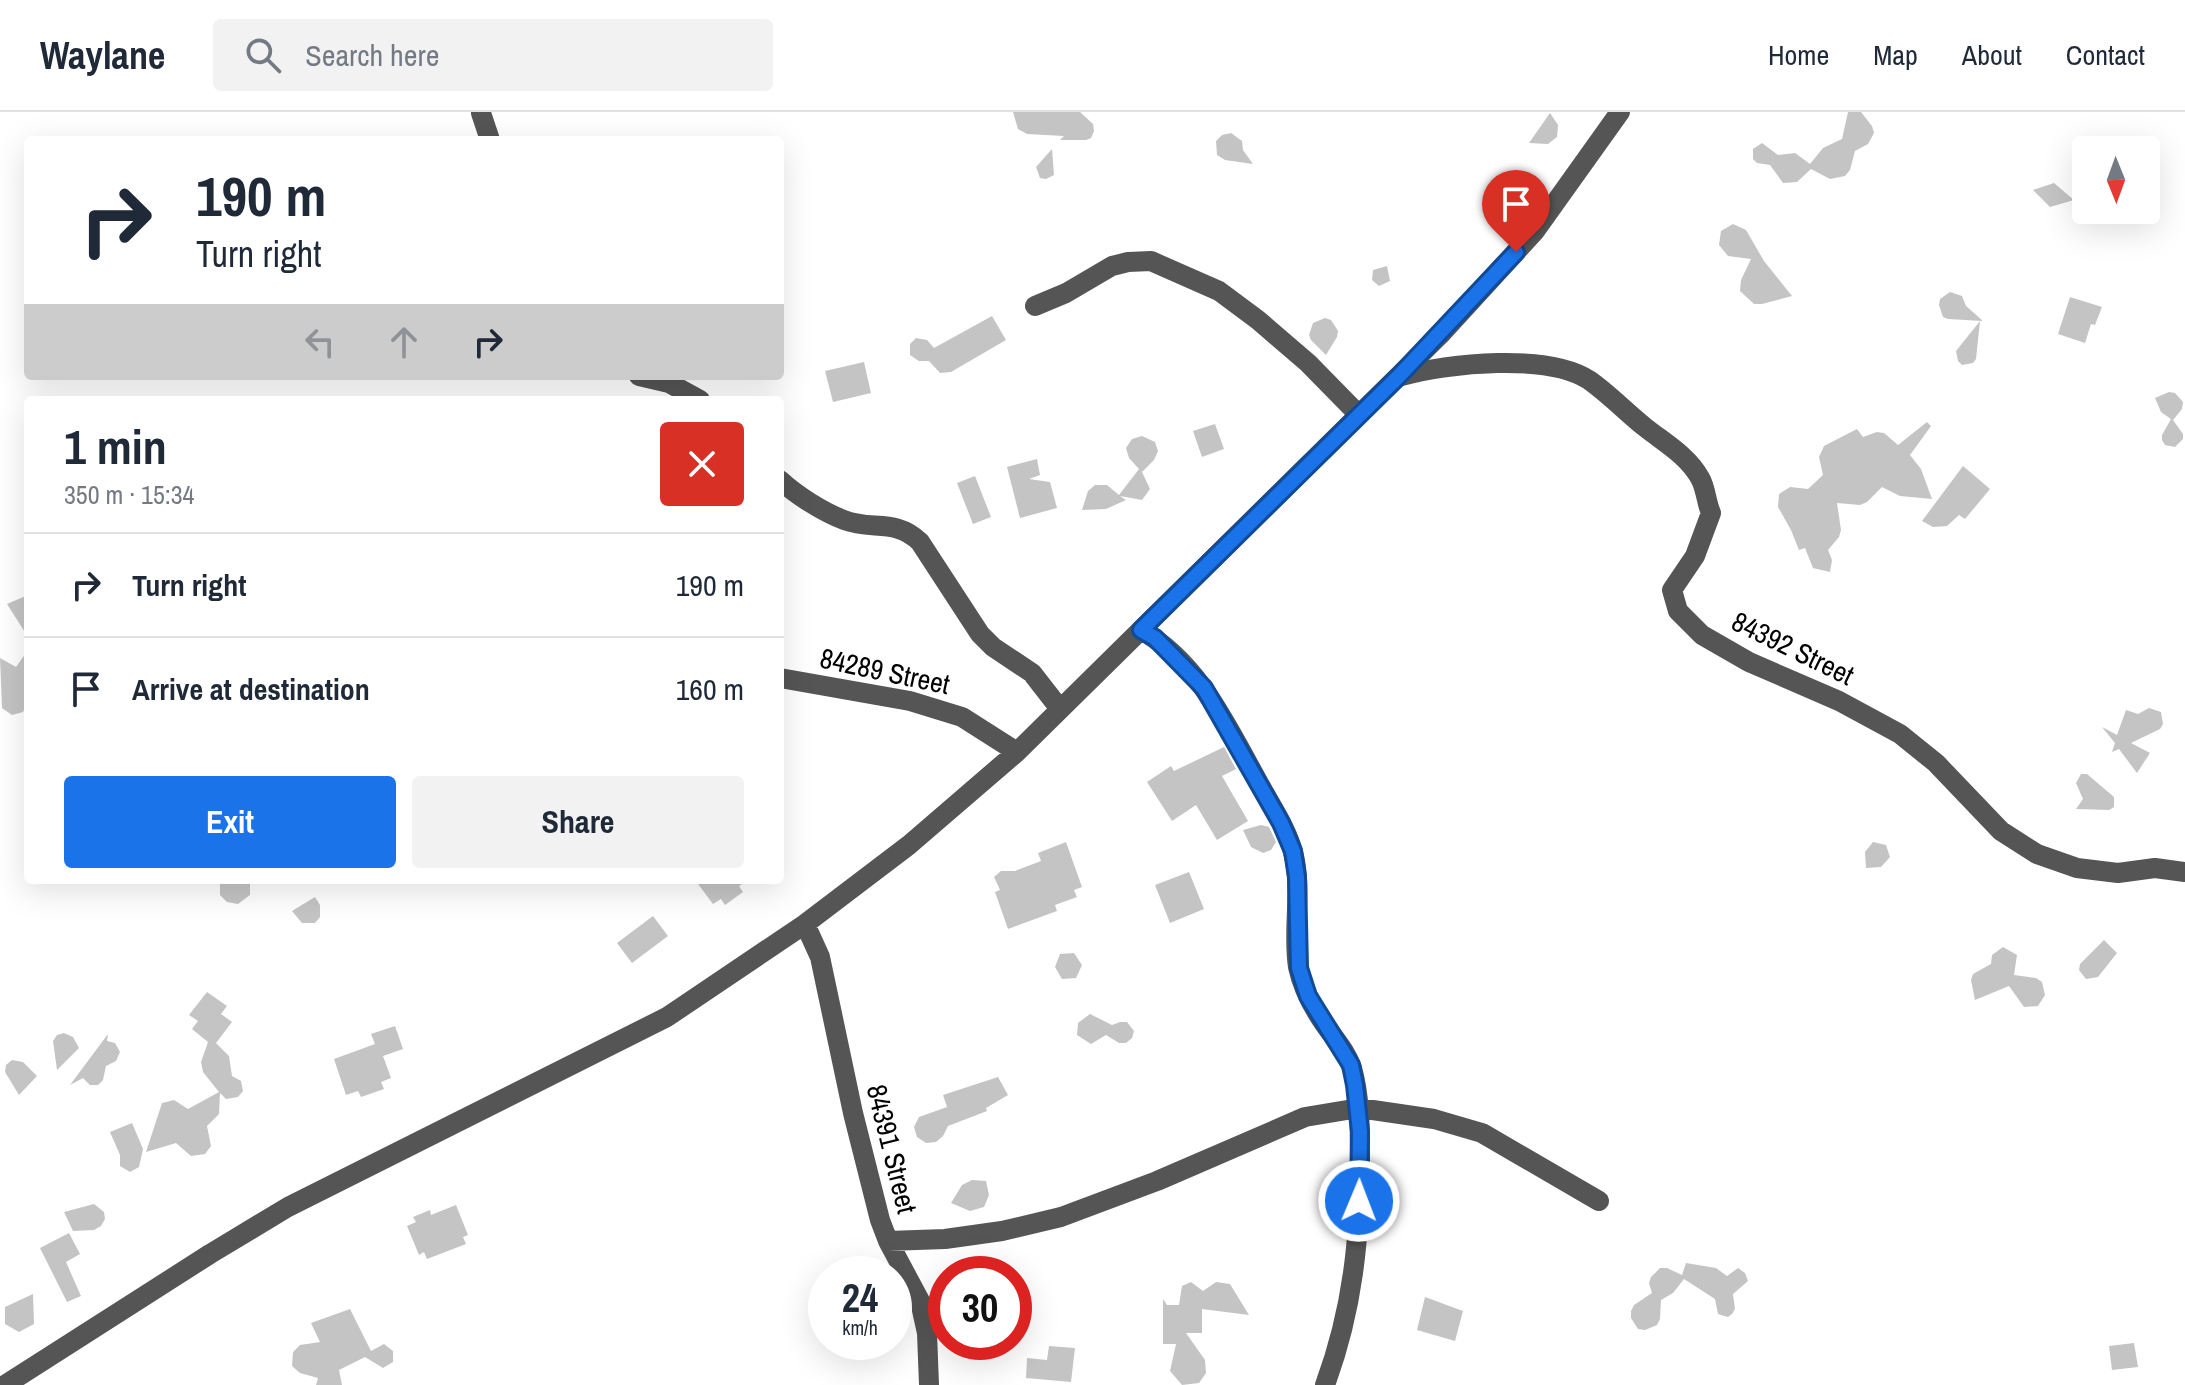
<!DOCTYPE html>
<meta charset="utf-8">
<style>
:root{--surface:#fff;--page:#f2f2f3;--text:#1f2937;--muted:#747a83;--line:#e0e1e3;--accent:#1a73e8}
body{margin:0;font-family:"Archivo Narrow",sans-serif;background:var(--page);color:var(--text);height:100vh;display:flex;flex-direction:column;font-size:30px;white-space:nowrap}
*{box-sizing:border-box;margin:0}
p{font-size:26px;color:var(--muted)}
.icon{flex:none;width:44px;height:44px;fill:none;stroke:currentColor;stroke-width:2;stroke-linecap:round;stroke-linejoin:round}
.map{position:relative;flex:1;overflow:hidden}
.panel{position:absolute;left:24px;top:284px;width:760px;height:488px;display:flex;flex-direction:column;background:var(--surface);border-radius:8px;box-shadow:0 8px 32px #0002}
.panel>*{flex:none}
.hud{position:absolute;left:24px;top:24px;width:760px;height:244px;border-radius:8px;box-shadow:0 8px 32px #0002;background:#fff;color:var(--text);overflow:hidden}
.needle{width:52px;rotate:179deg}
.buttons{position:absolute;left:2072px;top:24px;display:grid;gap:16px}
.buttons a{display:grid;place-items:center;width:88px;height:88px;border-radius:8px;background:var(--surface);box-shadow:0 8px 32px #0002;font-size:40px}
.speed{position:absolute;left:808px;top:1144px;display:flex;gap:16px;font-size:40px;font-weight:700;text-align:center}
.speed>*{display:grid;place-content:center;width:104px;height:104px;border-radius:50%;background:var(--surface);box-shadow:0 8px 32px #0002;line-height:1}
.speed small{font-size:20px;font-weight:400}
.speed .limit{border:12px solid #d22;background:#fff;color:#111}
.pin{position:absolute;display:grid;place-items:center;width:68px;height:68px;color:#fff;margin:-82px -34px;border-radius:50% 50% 50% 0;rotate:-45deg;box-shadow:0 0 8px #0007}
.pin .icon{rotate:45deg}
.me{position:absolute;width:88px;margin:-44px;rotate:1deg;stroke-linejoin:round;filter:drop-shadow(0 0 6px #0008)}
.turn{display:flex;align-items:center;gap:28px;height:168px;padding:0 40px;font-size:36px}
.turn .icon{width:104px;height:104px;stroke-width:2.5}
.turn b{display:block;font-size:56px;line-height:68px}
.lanes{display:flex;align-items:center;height:76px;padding:0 40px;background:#0003;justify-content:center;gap:40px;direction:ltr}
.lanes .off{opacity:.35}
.round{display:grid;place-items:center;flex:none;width:84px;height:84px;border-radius:8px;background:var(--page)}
.head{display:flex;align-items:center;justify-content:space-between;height:136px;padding:0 40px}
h1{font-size:48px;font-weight:800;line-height:60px}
.button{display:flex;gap:16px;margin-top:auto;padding:16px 40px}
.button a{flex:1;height:92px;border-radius:8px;background:var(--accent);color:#fff;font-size:32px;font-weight:800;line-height:92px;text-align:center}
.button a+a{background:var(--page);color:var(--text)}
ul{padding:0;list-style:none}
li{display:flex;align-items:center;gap:24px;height:104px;padding:0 40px;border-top:2px solid var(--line)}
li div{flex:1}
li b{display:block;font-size:30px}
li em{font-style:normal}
header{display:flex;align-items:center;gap:48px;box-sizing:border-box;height:112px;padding:0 40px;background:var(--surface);border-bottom:2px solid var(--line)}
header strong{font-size:38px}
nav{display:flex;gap:44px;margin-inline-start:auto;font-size:28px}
.search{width:560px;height:72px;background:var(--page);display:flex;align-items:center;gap:20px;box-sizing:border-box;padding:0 28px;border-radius:8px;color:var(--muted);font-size:30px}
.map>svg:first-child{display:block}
.building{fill:#c4c4c4}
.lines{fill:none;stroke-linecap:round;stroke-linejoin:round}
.minor{stroke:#555;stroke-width:20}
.route-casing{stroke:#114b97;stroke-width:20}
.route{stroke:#1a73e8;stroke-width:14}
.labels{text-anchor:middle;stroke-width:7;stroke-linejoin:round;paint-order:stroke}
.street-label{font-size:28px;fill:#000;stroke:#fff}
</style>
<header>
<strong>Waylane</strong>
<div class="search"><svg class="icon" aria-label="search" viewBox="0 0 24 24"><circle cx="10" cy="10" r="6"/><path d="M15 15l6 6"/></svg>Search here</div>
<nav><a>Home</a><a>Map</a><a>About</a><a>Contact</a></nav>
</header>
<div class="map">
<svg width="2185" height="1273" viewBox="0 0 2185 1273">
<rect width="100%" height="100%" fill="#fff"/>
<path class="building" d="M 1013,0 L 1080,0 L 1093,12 L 1094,19 L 1091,26 L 1086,28 L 1060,28 L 1064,24 L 1027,22 L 1018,17 Z
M 1848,0 L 1861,0 L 1872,14 L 1874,21 L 1868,32 L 1855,39 L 1850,58 L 1845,64 L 1830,67 L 1811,57 L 1797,70 L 1783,71 L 1770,53 L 1757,51 L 1753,47 L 1753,37 L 1762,31 L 1778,43 L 1795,41 L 1810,52 L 1823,36 L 1842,27 Z
M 1550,1 L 1558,13 L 1557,25 L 1548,32 L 1529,31 Z
M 1231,21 L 1242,29 L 1243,38 L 1253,52 L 1225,48 L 1217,43 L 1216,29 L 1222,23 Z
M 1052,37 L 1054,63 L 1046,67 L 1040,66 L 1036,55 Z
M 2054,71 L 2074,88 L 2050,95 L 2033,78 Z
M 1733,112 L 1746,118 L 1764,149 L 1792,184 L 1762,192 L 1754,192 L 1740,179 L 1741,168 L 1751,147 L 1728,144 L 1719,133 L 1721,119 Z
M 1387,154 L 1390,169 L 1379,174 L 1372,168 L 1373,158 Z
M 1950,180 L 1962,184 L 1966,194 L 1983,209 L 1948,207 L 1943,205 L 1939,193 L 1940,187 Z
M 2070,185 L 2102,195 L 2095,213 L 2091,212 L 2085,231 L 2058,222 Z
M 992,204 L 1006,228 L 951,260 L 940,261 L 929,249 L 919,249 L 910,243 L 910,232 L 916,226 L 927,228 L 934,236 Z
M 1325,206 L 1331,208 L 1338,219 L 1337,225 L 1326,243 L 1311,228 L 1309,223 L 1313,211 Z
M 1980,209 L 1976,247 L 1973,251 L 1962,253 L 1958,249 L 1956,239 Z
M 864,250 L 871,281 L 833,290 L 825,259 Z
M 2169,280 L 2175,281 L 2183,290 L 2182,297 L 2173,308 L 2183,322 L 2183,327 L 2175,335 L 2165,333 L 2162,328 L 2162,323 L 2171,307 L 2161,300 L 2155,286 Z
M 1927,310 L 1931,314 L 1910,343 L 1921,357 L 1932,387 L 1900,384 L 1882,375 L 1867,390 L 1860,393 L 1837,391 L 1841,418 L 1839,425 L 1828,438 L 1832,448 L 1830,460 L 1813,456 L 1805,436 L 1799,438 L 1791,418 L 1778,395 L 1779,382 L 1790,375 L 1808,377 L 1823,363 L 1819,345 L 1824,334 L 1857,317 L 1863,325 L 1877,320 L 1884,321 L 1898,333 Z
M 1215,312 L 1224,337 L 1202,345 L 1193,319 Z
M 1142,324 L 1155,330 L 1158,339 L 1154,348 L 1142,360 L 1150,377 L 1142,388 L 1120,384 L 1126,388 L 1106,397 L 1082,398 L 1088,379 L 1095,373 L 1107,373 L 1119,383 L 1139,357 L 1129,346 L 1126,336 L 1132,327 Z
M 1037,347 L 1040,363 L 1029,367 L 1050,370 L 1057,396 L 1020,406 L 1007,355 Z
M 1963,354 L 1990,377 L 1965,407 L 1959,403 L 1947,414 L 1933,415 L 1922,409 Z
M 975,364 L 991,405 L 973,412 L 957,371 Z
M 28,483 L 28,525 L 7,492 Z
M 28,538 L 28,589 L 23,600 L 12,603 L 2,596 L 0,546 L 16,555 Z
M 2149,596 L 2161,600 L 2163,612 L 2160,617 L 2131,631 L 2150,641 L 2137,661 L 2119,637 L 2112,640 L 2115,631 L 2102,615 L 2117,623 L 2126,598 L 2138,602 Z
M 1224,635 L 1236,657 L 1222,664 L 1248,709 L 1217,728 L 1196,693 L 1172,709 L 1147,670 L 1171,654 L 1174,659 Z
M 2081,662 L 2087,662 L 2114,685 L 2114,695 L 2109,698 L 2076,697 L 2083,687 L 2076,671 Z
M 1261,713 L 1269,715 L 1276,730 L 1271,738 L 1263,741 L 1251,735 L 1243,718 Z
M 1066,730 L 1082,775 L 1074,778 L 1077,785 L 1055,793 L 1057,799 L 1008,817 L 995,780 L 1000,778 L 994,765 L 1001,759 L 1015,759 L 1041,749 L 1038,741 Z
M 1873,730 L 1886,733 L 1890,745 L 1881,755 L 1866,756 L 1865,740 Z
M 1189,760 L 1204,797 L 1170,811 L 1155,773 Z
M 220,768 L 250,768 L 250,783 L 238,792 L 227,790 L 220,783 Z
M 695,768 L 749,768 L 739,774 L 743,780 L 725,793 L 721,787 L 713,792 Z
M 315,785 L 320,793 L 320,805 L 315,811 L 302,811 L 292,799 Z
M 653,804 L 668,824 L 632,851 L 617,831 Z
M 2104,828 L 2117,841 L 2098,865 L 2086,867 L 2079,858 L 2080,852 Z
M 2003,835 L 2017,843 L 2014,863 L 2036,866 L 2042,870 L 2045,883 L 2038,894 L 2024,895 L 2009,874 L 1975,888 L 1971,868 L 1973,862 L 1991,852 L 1992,843 Z
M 1074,841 L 1082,853 L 1076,866 L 1062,867 L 1055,855 L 1060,842 Z
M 207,880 L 227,894 L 221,902 L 232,910 L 216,931 L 229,944 L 232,964 L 241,969 L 243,979 L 238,985 L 226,987 L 220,981 L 219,1002 L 207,1014 L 211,1034 L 205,1042 L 191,1044 L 176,1031 L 146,1040 L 162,991 L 174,988 L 188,997 L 219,980 L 203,960 L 201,950 L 208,930 L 192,917 L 198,909 L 189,903 Z
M 1090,902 L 1112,913 L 1120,910 L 1127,910 L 1134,919 L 1132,926 L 1126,931 L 1119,931 L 1106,923 L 1091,932 L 1077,923 L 1078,911 Z
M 395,914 L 403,937 L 383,944 L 391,966 L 381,970 L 384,977 L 361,985 L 358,979 L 346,983 L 334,947 L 375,932 L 371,922 Z
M 64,921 L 73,925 L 79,936 L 57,958 L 53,929 L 57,923 Z
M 108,922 L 107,929 L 115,931 L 120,940 L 116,949 L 106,954 L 103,968 L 98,973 L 90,973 L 83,966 L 70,973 Z
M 12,948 L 23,950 L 37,964 L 19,983 L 5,960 L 6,953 Z
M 998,965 L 1008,983 L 986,996 L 987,999 L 948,1014 L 943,1024 L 936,1030 L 926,1031 L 917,1025 L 914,1015 L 919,1005 L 947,995 L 943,983 Z
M 132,1011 L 143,1037 L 139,1055 L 130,1060 L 120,1054 L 120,1043 L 110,1020 Z
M 972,1068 L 986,1069 L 989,1083 L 984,1095 L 970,1099 L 951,1091 L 962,1073 Z
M 94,1092 L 104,1100 L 105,1107 L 101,1114 L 94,1118 L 73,1119 L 64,1100 Z
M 456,1093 L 468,1123 L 463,1125 L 466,1132 L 427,1147 L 424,1140 L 419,1143 L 407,1114 L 416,1110 L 413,1105 L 430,1098 L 431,1103 Z
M 69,1121 L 80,1142 L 66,1150 L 81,1184 L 67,1190 L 40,1136 Z
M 1686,1151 L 1716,1156 L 1727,1164 L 1738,1156 L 1745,1161 L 1748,1169 L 1733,1182 L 1735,1197 L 1732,1202 L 1728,1205 L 1718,1202 L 1715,1187 L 1684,1167 L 1673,1181 L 1661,1188 L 1660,1207 L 1657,1213 L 1645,1218 L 1638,1217 L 1631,1206 L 1631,1199 L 1634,1193 L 1652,1181 L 1649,1171 L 1651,1165 L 1660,1156 L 1667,1156 L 1682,1163 Z
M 1191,1170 L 1203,1179 L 1216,1170 L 1230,1172 L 1249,1203 L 1202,1197 L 1202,1221 L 1186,1221 L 1205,1248 L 1206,1261 L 1199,1271 L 1182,1273 L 1170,1259 L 1176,1232 L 1163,1232 L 1163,1187 L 1167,1193 L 1179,1193 L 1182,1174 Z
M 33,1182 L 34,1212 L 19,1220 L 5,1212 L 5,1195 Z
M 1425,1185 L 1463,1199 L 1455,1229 L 1417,1218 Z
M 350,1197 L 371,1239 L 384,1232 L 393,1239 L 393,1250 L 383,1256 L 365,1245 L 339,1258 L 342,1273 L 316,1273 L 318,1266 L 300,1261 L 292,1254 L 293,1240 L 300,1233 L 320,1230 L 311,1211 Z
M 2134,1231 L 2138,1255 L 2112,1258 L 2109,1234 Z
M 1049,1234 L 1075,1236 L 1071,1270 L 1026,1266 L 1027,1246 L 1047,1248 Z"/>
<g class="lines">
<path class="minor" d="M 481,1 L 490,28
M 1035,194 L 1066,181 L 1112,154 L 1128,150 L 1151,149 L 1219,179 L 1258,208 L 1308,251 L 1359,303
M 639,264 L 669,271 L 700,288
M 1402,264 C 1448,251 1548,241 1589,268 C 1609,282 1627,301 1646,316 C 1665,331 1688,344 1700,366 C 1706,376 1706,390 1711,401 L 1695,444 L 1672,478 L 1678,499 L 1702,523 L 1749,550 L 1839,589 L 1900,622 L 1936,651 L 2001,719 L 2037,742 L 2077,756 L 2118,761 L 2155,756 L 2185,760
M 780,368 C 796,383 823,400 844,408 C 872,419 895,406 920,430 L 980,522 L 993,535 L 1032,561 L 1060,597
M 1141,518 C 1200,551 1229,618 1261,675 C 1272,695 1287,717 1293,740 C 1303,777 1292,817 1298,855 C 1302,874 1312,894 1323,910 C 1333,925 1346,938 1352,956 C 1360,985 1360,1016 1360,1046 C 1360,1126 1353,1197 1325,1273
M 780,566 L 910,589 L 962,605 L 1017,640
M 805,812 L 820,845 L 853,1001 L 880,1108 L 888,1129 L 920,1189 L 927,1221 L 929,1273
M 888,1129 L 945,1127 L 1002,1119 L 1061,1105 L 1157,1069 L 1305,1005 L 1359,996 L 1434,1007 L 1482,1021 L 1599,1089
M 5,1273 L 210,1142 L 288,1095 L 667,905 L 805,812 L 909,733 L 1017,640 L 1440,223 L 1535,119 L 1620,0"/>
</g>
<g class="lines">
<defs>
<path id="route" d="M 1359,1089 L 1360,1020 L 1355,973 L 1351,953 L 1308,884 L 1299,856 L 1297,765 L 1293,739 L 1281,711 L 1204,576 L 1155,526 L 1141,518 L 1398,265 L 1516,140"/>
</defs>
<use href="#route" class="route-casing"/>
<use href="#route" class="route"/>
</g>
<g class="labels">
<g class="street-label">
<text transform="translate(1793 536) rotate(26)" y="10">84392 Street</text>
<text transform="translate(885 559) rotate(12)" y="10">84289 Street</text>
<text transform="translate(892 1037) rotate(76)" y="10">84391 Street</text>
</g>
</g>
</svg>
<div class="buttons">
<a><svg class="needle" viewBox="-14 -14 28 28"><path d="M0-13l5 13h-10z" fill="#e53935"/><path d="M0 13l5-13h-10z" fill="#747a83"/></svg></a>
</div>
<div class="speed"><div>24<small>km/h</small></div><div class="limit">30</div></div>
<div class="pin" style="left:1516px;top:140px;background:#d93025"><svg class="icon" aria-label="arrive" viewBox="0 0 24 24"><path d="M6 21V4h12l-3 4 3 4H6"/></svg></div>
<svg class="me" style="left:1359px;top:1089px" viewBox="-20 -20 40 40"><circle r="17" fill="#1a73e8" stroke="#fff" stroke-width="3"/><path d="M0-11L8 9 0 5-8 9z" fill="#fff"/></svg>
<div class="hud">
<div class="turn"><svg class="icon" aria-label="right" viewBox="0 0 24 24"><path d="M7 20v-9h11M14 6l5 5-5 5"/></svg><div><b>190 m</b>Turn right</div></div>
<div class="lanes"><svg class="icon off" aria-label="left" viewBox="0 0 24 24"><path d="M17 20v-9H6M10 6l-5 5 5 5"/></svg><svg class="icon off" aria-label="ahead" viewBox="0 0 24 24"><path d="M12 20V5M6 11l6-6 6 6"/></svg><svg class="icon" aria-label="right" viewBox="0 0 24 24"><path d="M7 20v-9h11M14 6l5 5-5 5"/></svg></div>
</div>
<section class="panel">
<div class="head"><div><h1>1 min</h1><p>350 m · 15:34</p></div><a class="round" style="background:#d93025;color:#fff"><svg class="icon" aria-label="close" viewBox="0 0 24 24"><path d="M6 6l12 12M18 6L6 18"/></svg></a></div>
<ul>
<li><svg class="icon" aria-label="right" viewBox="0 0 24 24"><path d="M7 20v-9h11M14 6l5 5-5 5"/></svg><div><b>Turn right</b></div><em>190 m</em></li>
<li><svg class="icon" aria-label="arrive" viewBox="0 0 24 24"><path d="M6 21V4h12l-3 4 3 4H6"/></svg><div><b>Arrive at destination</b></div><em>160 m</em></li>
</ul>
<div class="button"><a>Exit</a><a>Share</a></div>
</section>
</div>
